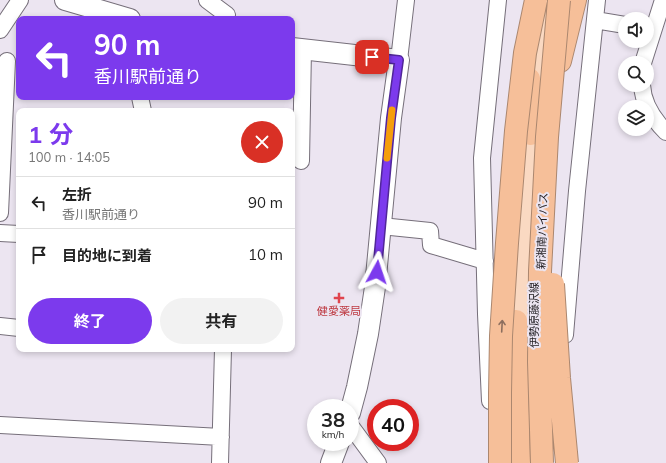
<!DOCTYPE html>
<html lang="ja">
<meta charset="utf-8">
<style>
:root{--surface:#fff;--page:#f2f2f2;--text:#222;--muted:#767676;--line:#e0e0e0;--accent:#7c3aed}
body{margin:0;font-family:Mulish,"Noto Sans JP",sans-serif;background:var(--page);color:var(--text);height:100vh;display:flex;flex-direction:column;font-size:15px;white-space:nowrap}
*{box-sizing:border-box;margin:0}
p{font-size:13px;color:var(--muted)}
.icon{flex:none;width:22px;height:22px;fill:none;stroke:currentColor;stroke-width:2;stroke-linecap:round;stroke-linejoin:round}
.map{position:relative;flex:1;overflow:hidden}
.panel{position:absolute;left:16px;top:108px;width:279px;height:244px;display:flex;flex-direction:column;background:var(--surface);border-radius:8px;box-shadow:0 2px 6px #0003}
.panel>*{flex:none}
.hud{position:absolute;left:16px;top:16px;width:279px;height:84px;border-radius:8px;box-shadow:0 2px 6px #0003;background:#7c3aed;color:#fff;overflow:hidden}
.controls{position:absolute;left:618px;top:12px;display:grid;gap:8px}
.controls a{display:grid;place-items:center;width:36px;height:36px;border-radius:50%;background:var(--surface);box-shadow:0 2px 6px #0003;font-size:20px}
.speed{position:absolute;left:307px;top:399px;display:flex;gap:8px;font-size:20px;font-weight:700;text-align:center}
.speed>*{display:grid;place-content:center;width:52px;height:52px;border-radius:50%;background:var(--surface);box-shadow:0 2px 6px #0003;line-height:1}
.speed small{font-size:10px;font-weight:400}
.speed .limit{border:6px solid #d22;background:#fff;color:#111}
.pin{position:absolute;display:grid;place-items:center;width:34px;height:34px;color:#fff;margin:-17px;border-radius:8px;box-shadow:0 2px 6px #0006}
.me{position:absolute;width:44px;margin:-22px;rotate:5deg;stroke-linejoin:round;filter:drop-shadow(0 0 3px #0008)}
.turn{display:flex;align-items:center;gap:14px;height:84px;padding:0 12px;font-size:18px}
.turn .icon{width:52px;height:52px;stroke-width:2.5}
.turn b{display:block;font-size:28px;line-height:34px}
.round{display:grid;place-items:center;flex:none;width:42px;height:42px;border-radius:21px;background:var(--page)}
.summary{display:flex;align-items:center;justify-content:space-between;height:68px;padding:0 12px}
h1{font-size:24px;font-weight:700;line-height:30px;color:var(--accent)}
.button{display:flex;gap:8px;margin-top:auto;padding:8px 12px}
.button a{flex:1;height:46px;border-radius:24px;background:var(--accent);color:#fff;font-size:16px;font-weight:700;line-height:46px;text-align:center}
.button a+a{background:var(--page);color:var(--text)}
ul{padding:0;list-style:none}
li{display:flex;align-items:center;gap:12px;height:52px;padding:0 12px;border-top:1px solid var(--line)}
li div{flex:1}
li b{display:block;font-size:15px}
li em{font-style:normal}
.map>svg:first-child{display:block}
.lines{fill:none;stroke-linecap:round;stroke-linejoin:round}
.minor-casing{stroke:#766f7a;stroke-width:18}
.tertiary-casing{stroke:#766f7a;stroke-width:22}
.primary-casing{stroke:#ab876f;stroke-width:24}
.motorway-casing{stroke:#ab876f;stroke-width:24}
.minor{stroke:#fff;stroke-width:16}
.tertiary{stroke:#fff;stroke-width:20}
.primary{stroke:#fad9c2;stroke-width:22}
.motorway{stroke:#f6bf99;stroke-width:22}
.motorway-bridge-casing{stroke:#ab876f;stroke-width:24;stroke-linecap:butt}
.motorway-bridge{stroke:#f6bf99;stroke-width:22}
.oneway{stroke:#8c6e5e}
.route-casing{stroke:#51269a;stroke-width:10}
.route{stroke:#7c3aed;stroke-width:7}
.slow{stroke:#f59e0b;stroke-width:7}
.health-dot{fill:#e0444e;stroke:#ece5f1;stroke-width:1.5}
.labels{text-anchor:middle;stroke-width:4;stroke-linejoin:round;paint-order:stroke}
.street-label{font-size:11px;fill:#211e22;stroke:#ece5f1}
.health-label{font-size:11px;fill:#be3a42;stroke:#ece5f1}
</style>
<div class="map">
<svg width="666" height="463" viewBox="0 0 666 463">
<rect width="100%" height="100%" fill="#ece5f1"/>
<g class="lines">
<defs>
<path id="minor" d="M 207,0 L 227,15
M 595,20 L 625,25
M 0,30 L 20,0
M 399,60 L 406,0
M 643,63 L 663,0
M 642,85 C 643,103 654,120 666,132
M 140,97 L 143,111
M 301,161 L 303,49
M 0,213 L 7,61
M 381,226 L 430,231 L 431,245 L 485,261
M 0,233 L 19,234
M 0,326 L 19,328
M 555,335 L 565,335 L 577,191 L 597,0
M 490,401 L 486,314 L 482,158 L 498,0
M 0,425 L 221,437
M 350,425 L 378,463
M 220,463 L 223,349"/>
<path id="tertiary" d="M 65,0 L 130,19
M 292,48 L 399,60 L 391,118 L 375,287 L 368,334 L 357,387 L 350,413
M 331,463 L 339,442"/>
<path id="primary" d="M 522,342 L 523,273 L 530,134 L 541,15"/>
<path id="motorway" d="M 560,61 L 575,0
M 529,79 L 530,134
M 516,321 L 519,463"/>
</defs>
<use href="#minor" class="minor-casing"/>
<use href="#tertiary" class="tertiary-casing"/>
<use href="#primary" class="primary-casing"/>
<use href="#motorway" class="motorway-casing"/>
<use href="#minor" class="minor"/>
<use href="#tertiary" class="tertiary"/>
<use href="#primary" class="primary"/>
<use href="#motorway" class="motorway"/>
<defs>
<path id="motorway-bridge" d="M 553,284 L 559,378 L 567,463
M 500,463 L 500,393 L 501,336 L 507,243 L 516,131 L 525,53 L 536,0
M 542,463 L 539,362 L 540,271 L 547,137 L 559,0"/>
</defs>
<use href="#motorway-bridge" class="motorway-bridge-casing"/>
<use href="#motorway-bridge" class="motorway-bridge"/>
</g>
<defs><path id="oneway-shaft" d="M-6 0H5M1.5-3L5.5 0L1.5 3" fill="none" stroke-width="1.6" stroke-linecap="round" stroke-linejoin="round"/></defs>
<use class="oneway" href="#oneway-shaft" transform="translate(502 326) rotate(-87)"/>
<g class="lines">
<defs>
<path id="route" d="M 372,57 L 399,60 L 391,118 L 377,272"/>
</defs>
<use href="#route" class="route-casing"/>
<use href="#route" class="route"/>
<path class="slow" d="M 387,158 L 392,110"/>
</g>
<path class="health-dot" d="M337 292h4v4h4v4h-4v4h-4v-4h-4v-4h4z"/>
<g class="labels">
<g class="street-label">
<text transform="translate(542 231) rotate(-88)" y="4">新湘南バイパス</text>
<text transform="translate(534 315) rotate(-90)" y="4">伊勢原藤沢線</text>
</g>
<g class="health-label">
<text x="339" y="315">健愛薬局</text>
</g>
</g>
</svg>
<div class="controls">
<a><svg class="icon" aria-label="sound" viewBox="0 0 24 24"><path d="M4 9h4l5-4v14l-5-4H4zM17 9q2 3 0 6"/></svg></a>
<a><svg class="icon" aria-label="search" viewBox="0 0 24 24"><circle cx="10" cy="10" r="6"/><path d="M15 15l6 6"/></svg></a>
<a><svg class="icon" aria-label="layers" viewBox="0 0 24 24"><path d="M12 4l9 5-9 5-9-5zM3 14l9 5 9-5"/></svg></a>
</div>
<div class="speed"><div>38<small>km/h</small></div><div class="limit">40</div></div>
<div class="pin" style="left:372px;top:57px;background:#d93025"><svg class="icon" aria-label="arrive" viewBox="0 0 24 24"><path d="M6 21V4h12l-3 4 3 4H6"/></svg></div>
<svg class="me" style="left:377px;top:272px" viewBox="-20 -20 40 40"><path d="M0-17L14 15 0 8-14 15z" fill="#7c3aed" stroke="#fff" stroke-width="4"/></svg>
<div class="hud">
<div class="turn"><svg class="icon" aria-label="left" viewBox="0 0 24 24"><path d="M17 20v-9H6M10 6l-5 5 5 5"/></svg><div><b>90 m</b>香川駅前通り</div></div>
</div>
<section class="panel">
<div class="summary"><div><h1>1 分</h1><p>100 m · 14:05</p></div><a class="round" style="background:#d93025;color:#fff"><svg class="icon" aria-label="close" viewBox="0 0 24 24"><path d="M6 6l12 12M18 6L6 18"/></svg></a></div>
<ul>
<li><svg class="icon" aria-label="left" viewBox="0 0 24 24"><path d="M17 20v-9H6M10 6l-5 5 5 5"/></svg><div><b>左折</b><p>香川駅前通り</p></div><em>90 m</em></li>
<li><svg class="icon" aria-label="arrive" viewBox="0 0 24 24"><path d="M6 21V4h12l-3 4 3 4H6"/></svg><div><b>目的地に到着</b></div><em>10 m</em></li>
</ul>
<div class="button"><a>終了</a><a>共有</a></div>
</section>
</div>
